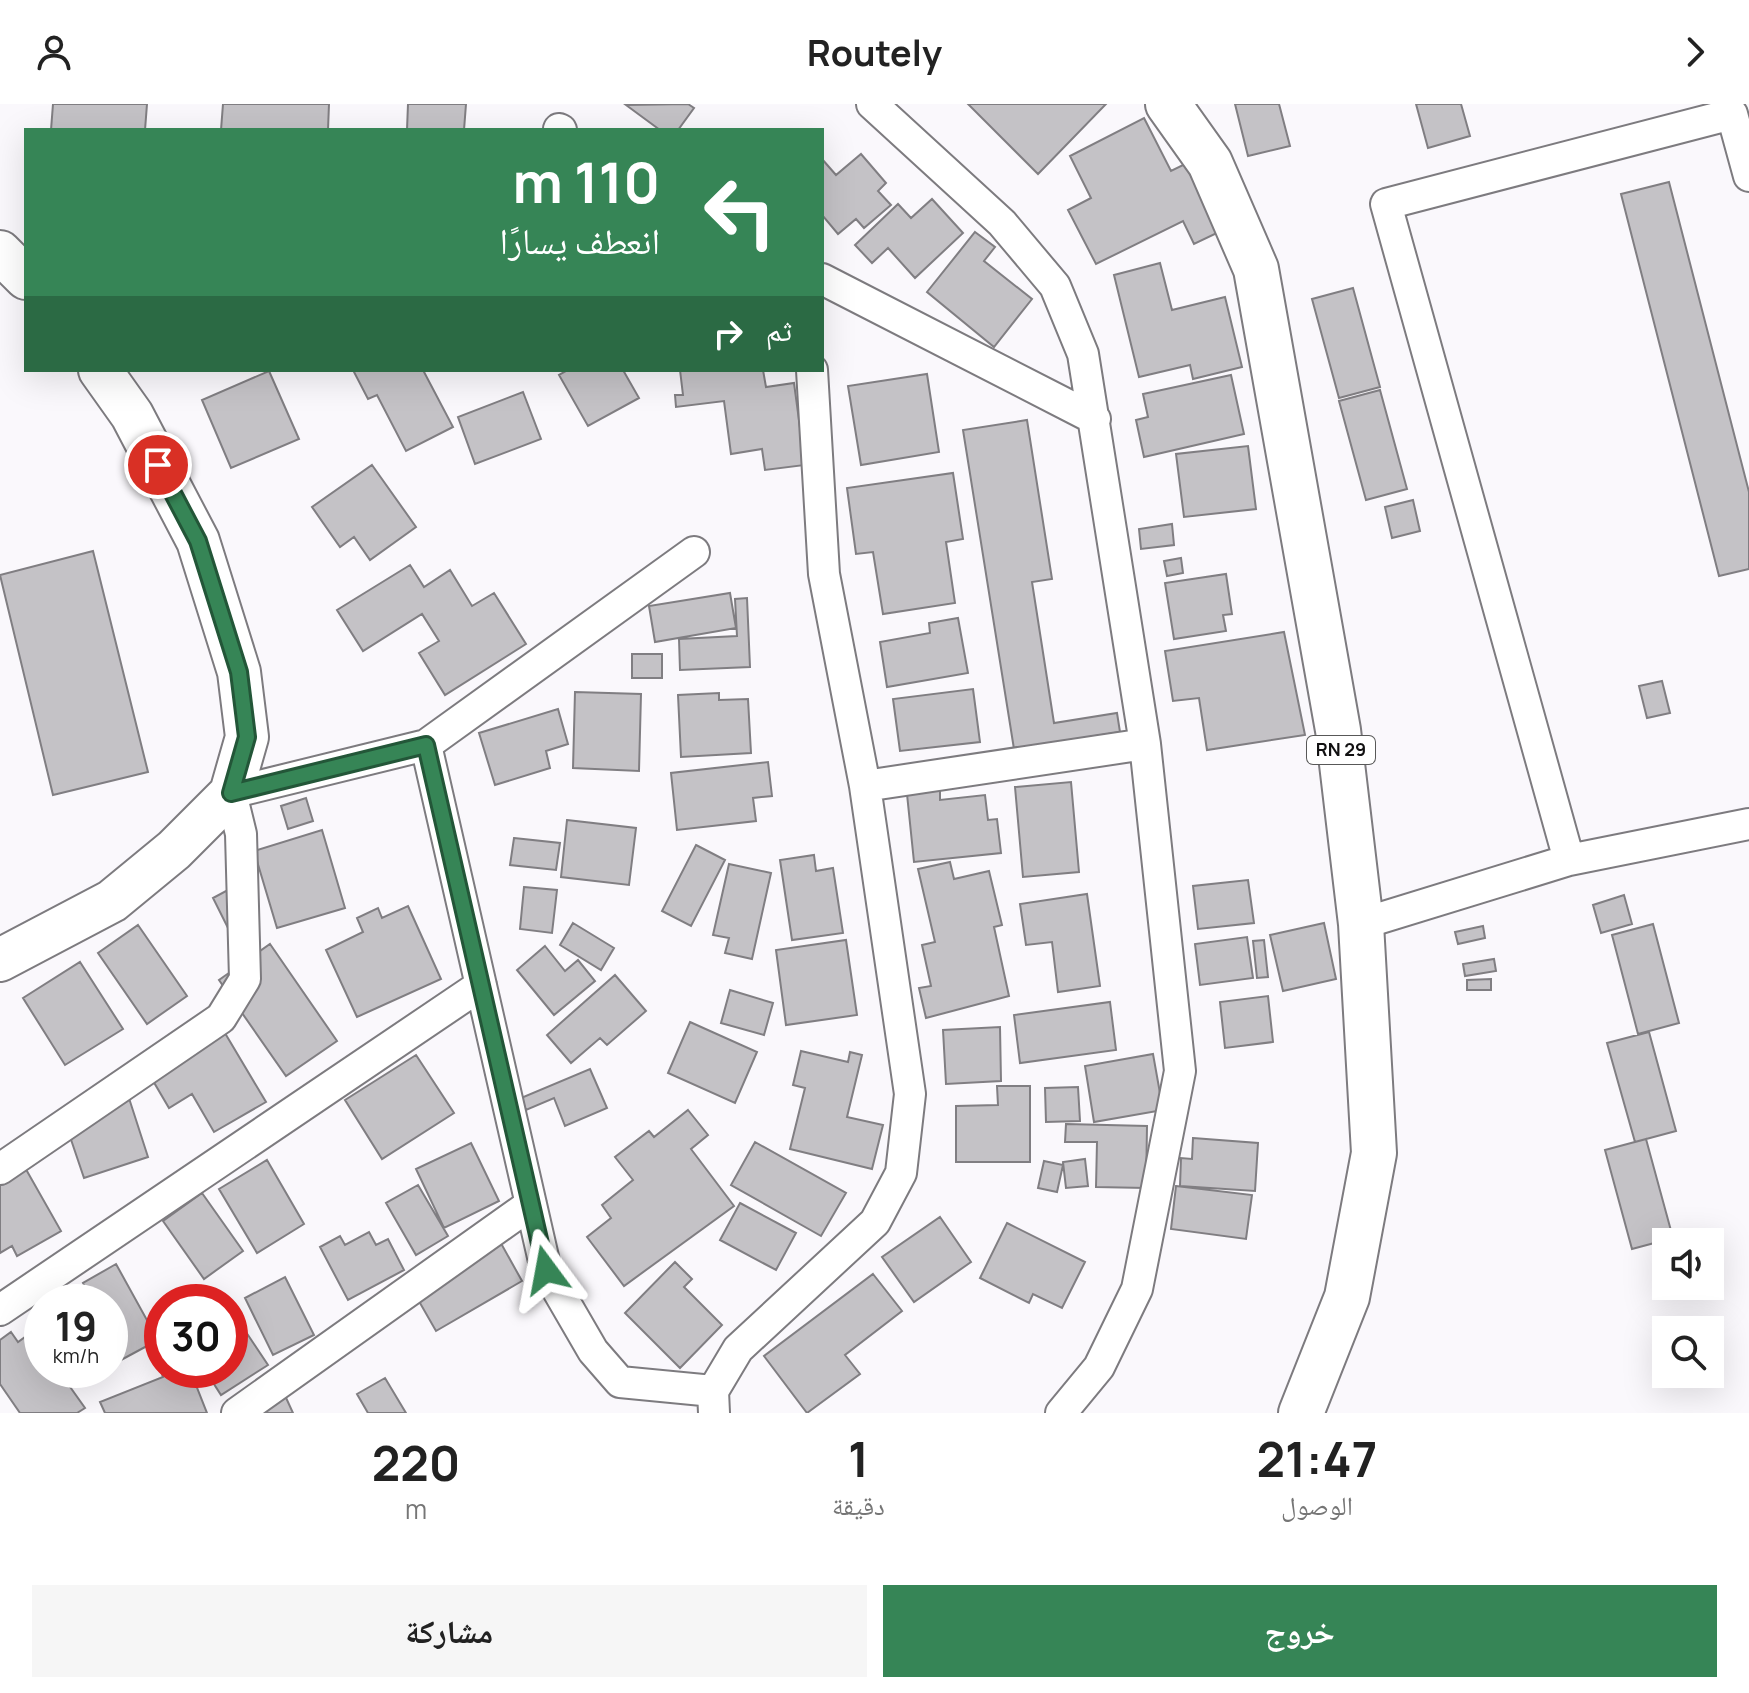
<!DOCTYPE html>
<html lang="ar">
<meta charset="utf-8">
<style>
:root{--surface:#fff;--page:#f6f6f6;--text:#222;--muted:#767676;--accent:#368556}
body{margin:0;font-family:Manrope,"Noto Naskh Arabic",sans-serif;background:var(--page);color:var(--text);direction:rtl;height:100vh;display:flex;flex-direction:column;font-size:30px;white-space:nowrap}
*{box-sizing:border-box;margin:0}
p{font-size:26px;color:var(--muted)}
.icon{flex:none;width:44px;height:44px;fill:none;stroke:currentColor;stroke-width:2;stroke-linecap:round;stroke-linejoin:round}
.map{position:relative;height:1309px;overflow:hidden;direction:ltr}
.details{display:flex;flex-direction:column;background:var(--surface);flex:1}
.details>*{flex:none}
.top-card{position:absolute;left:24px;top:24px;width:800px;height:244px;border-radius:0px;box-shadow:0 8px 32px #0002;direction:rtl;background:#368556;color:#fff;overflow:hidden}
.fabs{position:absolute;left:1652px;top:1124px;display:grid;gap:16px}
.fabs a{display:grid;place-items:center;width:72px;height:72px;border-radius:0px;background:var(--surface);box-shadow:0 8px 32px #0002;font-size:40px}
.speed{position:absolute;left:24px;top:1180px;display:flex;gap:16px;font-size:40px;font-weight:700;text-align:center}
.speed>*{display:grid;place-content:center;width:104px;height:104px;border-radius:50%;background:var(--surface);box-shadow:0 8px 32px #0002;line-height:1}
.speed small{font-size:20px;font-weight:400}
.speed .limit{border:12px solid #d22;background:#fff;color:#111}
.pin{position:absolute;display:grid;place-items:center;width:68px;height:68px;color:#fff;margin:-34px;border:4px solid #fff;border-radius:50%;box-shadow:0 2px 8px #0007}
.me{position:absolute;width:88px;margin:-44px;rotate:347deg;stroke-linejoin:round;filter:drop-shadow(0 0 6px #0008)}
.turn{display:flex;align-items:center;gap:28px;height:168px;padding:0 32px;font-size:36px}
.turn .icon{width:104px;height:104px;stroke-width:2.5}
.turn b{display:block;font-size:56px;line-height:68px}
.then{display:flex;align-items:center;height:76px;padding:0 32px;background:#0003;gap:16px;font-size:30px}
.eta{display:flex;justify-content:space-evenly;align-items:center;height:136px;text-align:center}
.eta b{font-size:48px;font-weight:700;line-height:56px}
.action{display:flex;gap:16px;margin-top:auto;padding:16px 32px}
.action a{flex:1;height:92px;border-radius:0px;background:var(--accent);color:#fff;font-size:32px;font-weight:700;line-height:92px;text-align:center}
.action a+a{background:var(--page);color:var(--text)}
header{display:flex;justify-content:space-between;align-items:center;height:104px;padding:0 32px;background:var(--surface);font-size:36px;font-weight:700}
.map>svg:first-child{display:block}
.building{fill:#c4c2c6;stroke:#807e82;stroke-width:2}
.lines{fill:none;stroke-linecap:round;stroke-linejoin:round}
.street-casing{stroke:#7d7b7f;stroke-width:34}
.secondary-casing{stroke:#7d7b7f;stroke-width:46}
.primary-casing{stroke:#7d7b7f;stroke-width:48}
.street{stroke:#fff;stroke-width:30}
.secondary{stroke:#fff;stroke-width:42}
.primary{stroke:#fff;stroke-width:44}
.route-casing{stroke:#235638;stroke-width:20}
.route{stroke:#368556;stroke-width:14}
.labels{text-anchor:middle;stroke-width:8;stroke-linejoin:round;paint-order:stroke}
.shield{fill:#fff;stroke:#585858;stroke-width:2}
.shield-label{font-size:18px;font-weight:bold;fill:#111011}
</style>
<header><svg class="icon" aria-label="forward" viewBox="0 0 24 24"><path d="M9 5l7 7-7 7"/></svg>Routely<svg class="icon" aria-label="person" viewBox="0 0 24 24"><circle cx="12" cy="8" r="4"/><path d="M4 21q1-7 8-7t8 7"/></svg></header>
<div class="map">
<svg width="1749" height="1309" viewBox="0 0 1749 1309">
<rect width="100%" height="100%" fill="#faf8fc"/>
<path class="building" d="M 53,0 L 147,0 L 145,26 L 51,26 Z
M 223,0 L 329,0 L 328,26 L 221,26 Z
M 408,0 L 466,0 L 464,26 L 407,26 Z
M 688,0 L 694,4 L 678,26 L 660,26 L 626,1 Z
M 968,0 L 1106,0 L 1038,70 Z
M 1235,0 L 1279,0 L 1290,42 L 1248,52 Z
M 1416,0 L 1461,0 L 1470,32 L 1428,44 Z
M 1144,14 L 1171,67 L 1185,60 L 1219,128 L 1194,140 L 1183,117 L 1096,160 L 1068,106 L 1091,94 L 1070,52 Z
M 861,50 L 886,79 L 878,87 L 891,101 L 864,124 L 856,115 L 838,130 L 822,111 L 822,55 L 836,71 Z
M 1669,78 L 1749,388 L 1749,465 L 1719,472 L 1621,90 Z
M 932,95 L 963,129 L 915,174 L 888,144 L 872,159 L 855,141 L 898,100 L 911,114 Z
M 975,128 L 995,143 L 984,157 L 1032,195 L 994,243 L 927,188 Z
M 1160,159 L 1172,206 L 1225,193 L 1242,263 L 1193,275 L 1190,261 L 1139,273 L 1114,171 Z
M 1353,184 L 1380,283 L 1339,294 L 1312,195 Z
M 353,266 L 423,266 L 453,323 L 406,347 L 377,291 L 368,295 Z
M 568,266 L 623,266 L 639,294 L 588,322 L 559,271 Z
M 680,266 L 763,266 L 766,283 L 794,279 L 805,361 L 765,366 L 762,345 L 731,350 L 724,297 L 676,303 L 675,291 L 683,291 Z
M 269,267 L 299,335 L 231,364 L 202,296 Z
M 927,270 L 939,348 L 861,361 L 848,282 Z
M 1231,271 L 1244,330 L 1144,353 L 1136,316 L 1148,313 L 1143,290 Z
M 1380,286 L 1407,385 L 1366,396 L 1339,297 Z
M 523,288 L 541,335 L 475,360 L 458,313 Z
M 1027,316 L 1052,475 L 1032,478 L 1054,619 L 1117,609 L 1120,628 L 1014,645 L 963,326 Z
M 1248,342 L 1256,405 L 1184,413 L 1176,350 Z
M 372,361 L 416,423 L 370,456 L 354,433 L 340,443 L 312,403 Z
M 953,369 L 963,435 L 946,438 L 955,499 L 883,510 L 873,448 L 856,450 L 847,384 Z
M 1413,396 L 1420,427 L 1392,434 L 1385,403 Z
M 1172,420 L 1174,441 L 1141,445 L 1139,425 Z
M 93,447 L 148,668 L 53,691 L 0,471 Z
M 1181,454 L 1183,469 L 1167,472 L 1164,457 Z
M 410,461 L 424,483 L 450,466 L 472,502 L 494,489 L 526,540 L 445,591 L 419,549 L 439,537 L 422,510 L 363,547 L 337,506 Z
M 1226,470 L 1232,510 L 1223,511 L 1226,527 L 1174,535 L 1165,479 Z
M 730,489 L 736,524 L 655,538 L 649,502 Z
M 747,494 L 750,563 L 680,566 L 679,535 L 737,532 L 735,495 Z
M 958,514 L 968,569 L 887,583 L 880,538 L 930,529 L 929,519 Z
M 1284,528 L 1305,631 L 1207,646 L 1199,594 L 1173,597 L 1165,547 Z
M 632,550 L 662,550 L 662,574 L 632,574 Z
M 1662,577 L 1670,609 L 1647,614 L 1639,582 Z
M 973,585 L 980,638 L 900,647 L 893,595 Z
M 575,588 L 641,590 L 639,667 L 573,664 Z
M 719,589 L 719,596 L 748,595 L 751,649 L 681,653 L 678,591 Z
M 558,605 L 568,640 L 546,647 L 550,664 L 495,681 L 479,629 Z
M 768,658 L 772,692 L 753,694 L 756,717 L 677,726 L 671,669 Z
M 1071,678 L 1079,768 L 1023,773 L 1015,683 Z
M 940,686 L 940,696 L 985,691 L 988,716 L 997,715 L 1001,749 L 914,758 L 907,690 Z
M 306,694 L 313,717 L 288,725 L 281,702 Z
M 567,716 L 636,724 L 629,781 L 561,773 Z
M 322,726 L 345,804 L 277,824 L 254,747 Z
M 514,734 L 560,739 L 556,766 L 510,761 Z
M 696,741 L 725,756 L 691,822 L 662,807 Z
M 814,751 L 816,767 L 833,764 L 843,829 L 792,836 L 780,756 Z
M 950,758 L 954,775 L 989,767 L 1002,821 L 994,823 L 1009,892 L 926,914 L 919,884 L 931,882 L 922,841 L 935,838 L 918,765 Z
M 729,760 L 771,769 L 752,855 L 725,849 L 729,834 L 713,831 Z
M 1248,776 L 1254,819 L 1198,825 L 1193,782 Z
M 239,780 L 231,830 L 213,794 Z
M 524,783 L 557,786 L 552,829 L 520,825 Z
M 1087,790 L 1100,882 L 1058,888 L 1052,838 L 1026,841 L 1020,800 Z
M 1624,791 L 1632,820 L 1601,829 L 1593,801 Z
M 408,802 L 441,875 L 357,913 L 326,846 L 363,828 L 357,814 L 378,804 L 382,814 Z
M 573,819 L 614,844 L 601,866 L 560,841 Z
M 1324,819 L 1336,875 L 1283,887 L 1270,831 Z
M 1653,820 L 1679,919 L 1638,930 L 1612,831 Z
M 138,821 L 187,892 L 147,920 L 98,849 Z
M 1483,822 L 1485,834 L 1458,840 L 1455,828 Z
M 1247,833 L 1253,874 L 1200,881 L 1195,840 Z
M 846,836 L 857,911 L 786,921 L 776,846 Z
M 1264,836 L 1268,873 L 1257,874 L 1253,837 Z
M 270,840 L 337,937 L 286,972 L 219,876 Z
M 545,842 L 565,867 L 578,856 L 595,877 L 554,911 L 517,866 Z
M 1494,855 L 1496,867 L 1465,872 L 1463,860 Z
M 80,858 L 123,925 L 65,961 L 23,894 Z
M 615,871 L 646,907 L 607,941 L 600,934 L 571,959 L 547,931 Z
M 1491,875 L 1491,886 L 1467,886 L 1467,876 Z
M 730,886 L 773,899 L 764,931 L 721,919 Z
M 1268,892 L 1273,938 L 1225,944 L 1220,898 Z
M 1110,898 L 1116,946 L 1020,959 L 1014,911 Z
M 216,914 L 266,998 L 214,1028 L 192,990 L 169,1004 L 142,958 Z
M 690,918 L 757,948 L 735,999 L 668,969 Z
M 1000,923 L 1001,977 L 946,980 L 943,926 Z
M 1649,928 L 1676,1027 L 1635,1038 L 1607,939 Z
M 801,947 L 848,958 L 850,948 L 862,951 L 847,1013 L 883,1021 L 872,1065 L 790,1045 L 805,984 L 793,981 Z
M 1153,950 L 1163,1006 L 1094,1018 L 1085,962 Z
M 416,951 L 454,1009 L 382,1055 L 345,996 Z
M 590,965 L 607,1004 L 565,1022 L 554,994 L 526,1006 L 521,994 Z
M 997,982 L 1030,982 L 1030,1058 L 956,1058 L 956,1002 L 998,1001 Z
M 1078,983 L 1080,1017 L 1046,1018 L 1045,984 Z
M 127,988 L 148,1053 L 84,1074 L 62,1009 Z
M 688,1006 L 708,1031 L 691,1045 L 734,1102 L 624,1182 L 587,1133 L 611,1114 L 602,1101 L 633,1076 L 615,1053 L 649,1027 L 654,1033 Z
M 1066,1020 L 1147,1022 L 1146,1084 L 1096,1083 L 1097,1038 L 1065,1038 Z
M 1193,1034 L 1258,1039 L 1255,1087 L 1180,1082 L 1181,1054 L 1192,1055 Z
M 1646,1035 L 1673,1134 L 1632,1145 L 1605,1046 Z
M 755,1038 L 846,1089 L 821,1132 L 731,1081 Z
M 471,1039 L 499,1097 L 444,1124 L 416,1065 Z
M 19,1053 L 61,1127 L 17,1152 L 12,1142 L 0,1149 L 0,1064 Z
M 1085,1055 L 1088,1082 L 1066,1084 L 1063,1058 Z
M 267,1056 L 304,1120 L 257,1149 L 219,1085 Z
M 1044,1057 L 1063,1061 L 1057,1088 L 1038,1084 Z
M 418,1081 L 448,1132 L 416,1151 L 386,1099 Z
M 1176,1082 L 1252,1091 L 1246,1135 L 1171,1125 Z
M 202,1089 L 243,1147 L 204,1175 L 163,1117 Z
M 740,1099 L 796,1129 L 776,1166 L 720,1136 Z
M 940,1113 L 971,1158 L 914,1198 L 882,1153 Z
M 1007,1119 L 1085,1158 L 1062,1204 L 1033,1190 L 1029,1199 L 980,1174 Z
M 493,1125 L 522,1177 L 436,1227 L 412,1185 Z
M 369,1128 L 376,1141 L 388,1135 L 404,1166 L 348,1196 L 320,1143 L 340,1132 L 345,1141 Z
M 675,1158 L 692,1175 L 684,1183 L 722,1221 L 680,1264 L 625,1209 Z
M 116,1160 L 158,1236 L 110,1262 L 110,1198 L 93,1198 L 83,1179 Z
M 873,1170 L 902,1207 L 845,1251 L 860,1270 L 807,1309 L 764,1252 Z
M 285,1173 L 314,1231 L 273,1251 L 245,1194 Z
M 232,1207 L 268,1261 L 221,1291 L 205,1266 L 230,1266 Z
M 11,1228 L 18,1238 L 32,1228 L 42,1242 L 42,1266 L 58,1266 L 85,1304 L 77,1309 L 20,1309 L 0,1280 L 0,1236 Z
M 162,1255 L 162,1266 L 190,1266 L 207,1309 L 105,1309 L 100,1298 L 163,1273 L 157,1257 Z
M 385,1274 L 406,1309 L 368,1309 L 357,1290 Z
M 282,1285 L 293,1309 L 254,1309 Z"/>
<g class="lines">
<defs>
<path id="street" d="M 872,0 L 1002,119 L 1055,182 L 1083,250 L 1145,640 L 1180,967 L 1137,1185 L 1099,1263 L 1061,1309
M 559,25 L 561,26
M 822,175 L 1095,315
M 426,641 L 546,1166 L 593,1247 L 620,1278 L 713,1287
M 865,682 L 1145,640
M 1569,756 L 1749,720
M 1361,820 L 1569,756 L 1386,100 L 1732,10 L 1749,72
M 0,1065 L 221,914 L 245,875 L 241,730 L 231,689 L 426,641 L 694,448
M 0,1206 L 481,881
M 237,1309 L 531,1100
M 714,1309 L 713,1287 L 738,1245 L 875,1118 L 901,1069 L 910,990 L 865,682 L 824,470 L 812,266"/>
<path id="secondary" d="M 0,148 L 26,174
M 0,856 L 112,797 L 174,746 L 231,689 L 247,633 L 239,568 L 198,437 L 132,311 L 100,266"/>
<path id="primary" d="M 1168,0 L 1210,59 L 1256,165 L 1338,626 L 1361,820 L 1374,1049 L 1347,1193 L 1301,1309"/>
</defs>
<use href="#street" class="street-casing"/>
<use href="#secondary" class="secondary-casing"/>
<use href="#primary" class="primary-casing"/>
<use href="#street" class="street"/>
<use href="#secondary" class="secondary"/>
<use href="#primary" class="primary"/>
</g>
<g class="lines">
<defs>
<path id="route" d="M 158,361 L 198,437 L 239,568 L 247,633 L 231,689 L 426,641 L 546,1166"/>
</defs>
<use href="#route" class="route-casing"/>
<use href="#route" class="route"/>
</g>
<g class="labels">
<rect class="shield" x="1307" y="632" width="68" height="28" rx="6"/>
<g class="shield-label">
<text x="1341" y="652">RN 29</text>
</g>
</g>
</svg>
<div class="fabs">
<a><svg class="icon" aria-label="sound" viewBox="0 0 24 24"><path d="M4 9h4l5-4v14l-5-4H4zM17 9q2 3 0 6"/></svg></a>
<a><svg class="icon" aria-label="search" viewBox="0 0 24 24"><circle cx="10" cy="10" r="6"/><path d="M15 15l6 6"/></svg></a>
</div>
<div class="speed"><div>19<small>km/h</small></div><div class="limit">30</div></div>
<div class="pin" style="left:158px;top:361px;background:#d93025"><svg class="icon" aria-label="arrive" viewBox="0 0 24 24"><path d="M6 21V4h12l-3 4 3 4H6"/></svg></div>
<svg class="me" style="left:546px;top:1166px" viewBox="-20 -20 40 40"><path d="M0-17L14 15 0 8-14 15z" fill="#368556" stroke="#fff" stroke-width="4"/></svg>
<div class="top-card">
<div class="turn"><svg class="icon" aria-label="left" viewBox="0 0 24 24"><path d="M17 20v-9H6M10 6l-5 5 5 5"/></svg><div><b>110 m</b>انعطف يسارًا</div></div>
<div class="then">ثم<svg class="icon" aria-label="right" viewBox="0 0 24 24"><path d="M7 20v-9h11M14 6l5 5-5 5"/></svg></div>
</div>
</div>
<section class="details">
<div class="eta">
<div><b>21:47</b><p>الوصول</p></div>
<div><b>1</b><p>دقيقة</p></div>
<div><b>220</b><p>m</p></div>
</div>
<div class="action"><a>خروج</a><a>مشاركة</a></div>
</section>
